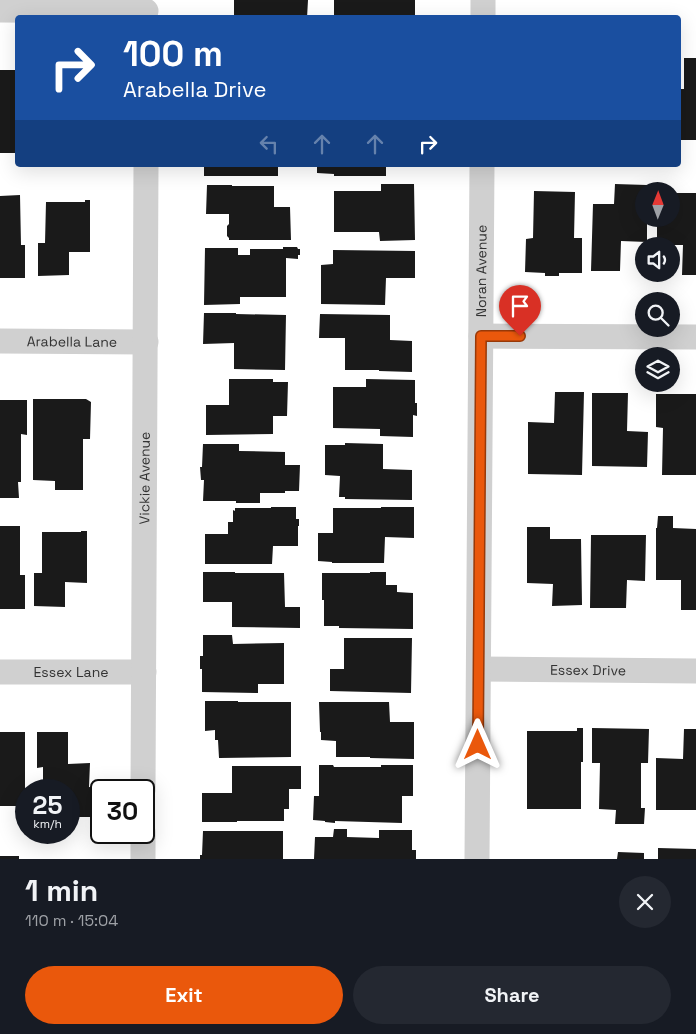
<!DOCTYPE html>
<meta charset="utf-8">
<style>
:root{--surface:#171b24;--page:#242831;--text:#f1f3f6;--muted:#9ea1a6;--accent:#ea580c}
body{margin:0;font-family:"Space Grotesk",sans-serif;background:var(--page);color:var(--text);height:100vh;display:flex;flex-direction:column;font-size:19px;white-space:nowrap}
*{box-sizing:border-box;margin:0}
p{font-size:16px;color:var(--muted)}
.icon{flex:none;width:28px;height:28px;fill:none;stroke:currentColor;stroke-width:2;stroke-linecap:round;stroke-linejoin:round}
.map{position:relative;height:859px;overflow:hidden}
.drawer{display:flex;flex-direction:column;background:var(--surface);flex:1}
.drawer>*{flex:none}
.guide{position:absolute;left:15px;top:15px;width:666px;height:152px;border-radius:5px;box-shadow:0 5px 20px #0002;background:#1a4fa0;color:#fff;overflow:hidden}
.needle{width:32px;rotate:1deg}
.fabs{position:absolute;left:635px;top:182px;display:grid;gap:10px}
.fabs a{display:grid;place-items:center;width:45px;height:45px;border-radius:50%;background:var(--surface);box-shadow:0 5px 20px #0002;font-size:25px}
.speed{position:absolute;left:15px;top:779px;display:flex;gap:10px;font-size:25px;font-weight:700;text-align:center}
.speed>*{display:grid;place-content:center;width:65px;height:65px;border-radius:50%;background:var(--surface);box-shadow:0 5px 20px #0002;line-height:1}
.speed small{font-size:12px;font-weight:400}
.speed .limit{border:2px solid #111;border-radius:8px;background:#fff;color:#111}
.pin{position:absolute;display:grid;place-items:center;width:42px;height:42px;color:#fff;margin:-51px -21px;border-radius:50% 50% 50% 0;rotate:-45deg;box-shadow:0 0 5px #0007}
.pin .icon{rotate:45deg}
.me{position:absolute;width:55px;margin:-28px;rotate:0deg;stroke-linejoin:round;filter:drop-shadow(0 0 4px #0008)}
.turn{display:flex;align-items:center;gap:18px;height:105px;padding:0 25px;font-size:22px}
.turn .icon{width:65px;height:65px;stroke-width:2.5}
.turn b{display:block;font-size:35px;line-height:42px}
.lanes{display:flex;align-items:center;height:48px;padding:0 25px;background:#0003;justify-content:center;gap:25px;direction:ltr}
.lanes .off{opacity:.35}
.round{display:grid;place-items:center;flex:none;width:52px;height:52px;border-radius:26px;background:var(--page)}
.headline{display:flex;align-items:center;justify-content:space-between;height:85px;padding:0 25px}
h1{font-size:30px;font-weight:700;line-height:38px}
.button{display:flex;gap:10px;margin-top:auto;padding:10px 25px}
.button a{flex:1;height:58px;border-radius:30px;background:var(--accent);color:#fff;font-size:20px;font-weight:700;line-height:58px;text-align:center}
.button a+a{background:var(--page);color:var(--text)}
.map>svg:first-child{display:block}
.building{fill:#1a1a1a}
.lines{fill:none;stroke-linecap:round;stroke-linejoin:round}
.street{stroke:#d0d0d0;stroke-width:25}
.route-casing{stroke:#983908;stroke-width:12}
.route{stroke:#ea580c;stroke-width:9}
.labels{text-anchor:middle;stroke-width:5;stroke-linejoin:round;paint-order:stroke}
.street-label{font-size:14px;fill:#333;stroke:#fff}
</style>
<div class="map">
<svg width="696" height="859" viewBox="0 0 696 859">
<rect width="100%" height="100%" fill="#fff"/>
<path class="building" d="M 234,0 L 308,0 L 307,18 L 234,18 Z
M 334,0 L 415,0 L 415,18 L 334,18 Z
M 684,58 L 696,58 L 696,140 L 679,140 L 679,89 L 684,89 Z
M 0,70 L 18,70 L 18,153 L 0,153 Z
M 204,165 L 278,165 L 278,176 L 204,176 Z
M 317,165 L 386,165 L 386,176 L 334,176 L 334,174 L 317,173 Z
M 381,184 L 414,184 L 415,240 L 380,241 L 379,232 L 334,232 L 334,191 L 381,191 Z
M 615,184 L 647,185 L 647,191 L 644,191 L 644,219 L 647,219 L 647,242 L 621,241 L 620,271 L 591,271 L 593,204 L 614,204 Z
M 207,185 L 232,185 L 232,186 L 274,186 L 274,207 L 290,207 L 291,240 L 229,240 L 229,238 L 227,236 L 227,226 L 229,224 L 229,214 L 206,214 Z
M 534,191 L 575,192 L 574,238 L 582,238 L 582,273 L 559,273 L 559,276 L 545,276 L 545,273 L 525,272 L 526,239 L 533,238 Z
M 671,193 L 696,193 L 696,275 L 682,275 L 683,245 L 657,245 L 657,219 L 671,219 Z
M 20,195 L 21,245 L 25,245 L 25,278 L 0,278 L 0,196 Z
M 85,200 L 90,200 L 90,252 L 69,252 L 69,275 L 38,276 L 38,243 L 45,243 L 46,202 L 85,202 Z
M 283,247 L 297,247 L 298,249 L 300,249 L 300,255 L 298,255 L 298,259 L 286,258 L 286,297 L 240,297 L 240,304 L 204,305 L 205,248 L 238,248 L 238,255 L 250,255 L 250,249 L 283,249 Z
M 333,250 L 415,251 L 415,278 L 386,278 L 385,305 L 321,304 L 321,265 L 333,264 Z
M 204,313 L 236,313 L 236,314 L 286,315 L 285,370 L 234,369 L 234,343 L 203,344 Z
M 320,314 L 390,315 L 390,340 L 412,341 L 412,372 L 379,371 L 379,370 L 345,370 L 345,338 L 319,338 Z
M 229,379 L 273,379 L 273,382 L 288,382 L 287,416 L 273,416 L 273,434 L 206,435 L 206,405 L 229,405 Z
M 366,379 L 415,380 L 415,403 L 417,403 L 417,416 L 413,415 L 413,437 L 380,436 L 380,429 L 333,428 L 333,387 L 366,387 Z
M 555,392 L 584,392 L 582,475 L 528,474 L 528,422 L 554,423 Z
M 592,393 L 628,393 L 627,431 L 648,432 L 647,467 L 592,466 Z
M 656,394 L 696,394 L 696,475 L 662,475 L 663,428 L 656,427 Z
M 33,399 L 86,399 L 91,402 L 90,439 L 83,439 L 83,490 L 55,490 L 55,481 L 33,480 Z
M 0,400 L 27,400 L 27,435 L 21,434 L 21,482 L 18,482 L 19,498 L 0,498 Z
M 345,443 L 383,444 L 383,469 L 412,470 L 412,500 L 345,499 L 345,497 L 339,497 L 340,476 L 325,475 L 325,445 L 345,445 Z
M 203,444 L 239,444 L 239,451 L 285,452 L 285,465 L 300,465 L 299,491 L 285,491 L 285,493 L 260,493 L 260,503 L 236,503 L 236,501 L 203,501 L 204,480 L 201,480 L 200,467 L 202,467 Z
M 271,507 L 296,507 L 296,519 L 299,519 L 299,526 L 298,526 L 298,546 L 273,546 L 272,564 L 205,564 L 205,534 L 228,534 L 228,522 L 233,522 L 233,510 L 235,511 L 235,508 L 271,508 Z
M 381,507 L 414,507 L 414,538 L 385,537 L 384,563 L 332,563 L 332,562 L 318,561 L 318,533 L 333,533 L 333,508 L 381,508 Z
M 658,516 L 673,516 L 673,528 L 696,529 L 696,610 L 681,610 L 681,580 L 656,580 L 656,528 L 657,528 Z
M 0,526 L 20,526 L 20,575 L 25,575 L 25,609 L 0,609 Z
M 527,527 L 550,527 L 550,539 L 581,539 L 582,605 L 552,606 L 553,584 L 527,583 Z
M 81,531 L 87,531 L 87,583 L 65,582 L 65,607 L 34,606 L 34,573 L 42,573 L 42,532 L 81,532 Z
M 591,535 L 646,535 L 645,581 L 627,580 L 626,608 L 590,608 Z
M 203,572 L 235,572 L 235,573 L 284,573 L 285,607 L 300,607 L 300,628 L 232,627 L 232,602 L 203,602 Z
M 370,572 L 386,572 L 386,585 L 397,585 L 397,592 L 413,593 L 413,629 L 339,628 L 339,626 L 324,626 L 324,600 L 322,600 L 322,573 L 370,573 Z
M 203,635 L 232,635 L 233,644 L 284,643 L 284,684 L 258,684 L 258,693 L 202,692 L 202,669 L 200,669 L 200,656 L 203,656 Z
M 344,638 L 412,638 L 411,693 L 330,691 L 330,669 L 344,669 Z
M 205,701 L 238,701 L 238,702 L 291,702 L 291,757 L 219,758 L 218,740 L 215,740 L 215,730 L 205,731 Z
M 319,702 L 389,702 L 390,722 L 414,722 L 414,759 L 370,758 L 370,757 L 336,757 L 336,741 L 321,740 L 321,732 L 320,732 Z
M 577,728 L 583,728 L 583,762 L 581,762 L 581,809 L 527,809 L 527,731 L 577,731 Z
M 592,728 L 649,729 L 648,763 L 641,763 L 641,808 L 645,808 L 644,824 L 615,824 L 616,810 L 599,809 L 600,763 L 592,763 Z
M 684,729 L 696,729 L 696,810 L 656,810 L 656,758 L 683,759 Z
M 0,732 L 25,732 L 25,806 L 0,806 Z
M 37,732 L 68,732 L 68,764 L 90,763 L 89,787 L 98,788 L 98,814 L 91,814 L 91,817 L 69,817 L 69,790 L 43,790 L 43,767 L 37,768 Z
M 319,765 L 333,765 L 334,767 L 381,767 L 381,765 L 413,765 L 413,796 L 402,796 L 402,823 L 335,821 L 335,823 L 325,822 L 325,821 L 313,820 L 314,796 L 319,796 Z
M 232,766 L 301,766 L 301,789 L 289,789 L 289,809 L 284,809 L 284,821 L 237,821 L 237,822 L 202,822 L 202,793 L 232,793 Z
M 334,829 L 347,829 L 347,837 L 379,838 L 379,830 L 412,830 L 412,850 L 416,850 L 416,859 L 314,859 L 315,837 L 333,837 Z
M 203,831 L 283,831 L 283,859 L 200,859 L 200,855 L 202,855 Z
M 658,848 L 696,849 L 696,859 L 658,859 Z
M 618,852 L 644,853 L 644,859 L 617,859 Z
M 0,856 L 19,856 L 19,859 L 0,859 Z"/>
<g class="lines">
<g class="street">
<path d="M 0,10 L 146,11"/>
<path d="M 483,18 L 483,0"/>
<path d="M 481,336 L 696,337"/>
<path id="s1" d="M 0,341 L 146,342"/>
<path id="s2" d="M 479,669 L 696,671"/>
<path id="s3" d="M 0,672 L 144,672"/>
<path id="s4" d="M 143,790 L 146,165"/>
<path d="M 143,859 L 143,832"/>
<path id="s5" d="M 477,859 L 482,165"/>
</g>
</g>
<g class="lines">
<defs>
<path id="route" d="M 478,745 L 481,336 L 520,336"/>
</defs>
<use href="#route" class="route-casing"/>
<use href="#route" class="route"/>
</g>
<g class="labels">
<g class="street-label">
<text dy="5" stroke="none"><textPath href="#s5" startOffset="588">Noran Avenue</textPath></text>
<text dy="5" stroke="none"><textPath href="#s1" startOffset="72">Arabella Lane</textPath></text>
<text dy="5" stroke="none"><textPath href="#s4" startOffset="312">Vickie Avenue</textPath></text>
<text dy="5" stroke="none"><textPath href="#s2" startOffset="109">Essex Drive</textPath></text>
<text dy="5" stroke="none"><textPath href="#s3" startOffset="71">Essex Lane</textPath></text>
</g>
</g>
</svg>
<div class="fabs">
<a><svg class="needle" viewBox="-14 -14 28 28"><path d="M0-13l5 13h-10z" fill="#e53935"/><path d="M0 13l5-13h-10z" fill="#9ea1a6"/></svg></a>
<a><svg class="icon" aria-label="sound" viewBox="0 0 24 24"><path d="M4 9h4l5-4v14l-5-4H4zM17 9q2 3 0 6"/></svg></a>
<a><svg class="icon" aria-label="search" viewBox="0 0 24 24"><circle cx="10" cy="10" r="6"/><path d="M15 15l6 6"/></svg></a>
<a><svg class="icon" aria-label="layers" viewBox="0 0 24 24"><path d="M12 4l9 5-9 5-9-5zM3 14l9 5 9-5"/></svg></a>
</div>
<div class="speed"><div>25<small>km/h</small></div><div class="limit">30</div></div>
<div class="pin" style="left:520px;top:336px;background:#d93025"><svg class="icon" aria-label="arrive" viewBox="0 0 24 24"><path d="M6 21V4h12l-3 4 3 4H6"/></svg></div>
<svg class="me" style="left:478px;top:745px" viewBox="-20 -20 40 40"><path d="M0-17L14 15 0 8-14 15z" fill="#ea580c" stroke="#fff" stroke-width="4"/></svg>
<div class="guide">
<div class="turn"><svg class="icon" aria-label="right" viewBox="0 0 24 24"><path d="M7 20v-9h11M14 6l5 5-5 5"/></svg><div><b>100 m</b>Arabella Drive</div></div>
<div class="lanes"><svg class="icon off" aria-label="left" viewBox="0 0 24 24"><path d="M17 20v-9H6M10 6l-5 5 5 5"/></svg><svg class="icon off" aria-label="ahead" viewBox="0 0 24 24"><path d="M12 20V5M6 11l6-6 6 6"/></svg><svg class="icon off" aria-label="ahead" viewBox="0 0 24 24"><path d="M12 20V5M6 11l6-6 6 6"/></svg><svg class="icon" aria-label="right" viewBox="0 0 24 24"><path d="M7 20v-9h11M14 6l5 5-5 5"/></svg></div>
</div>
</div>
<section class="drawer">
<div class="headline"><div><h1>1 min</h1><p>110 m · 15:04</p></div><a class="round"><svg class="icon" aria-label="close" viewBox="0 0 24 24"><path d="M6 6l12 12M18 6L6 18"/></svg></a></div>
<div class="button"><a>Exit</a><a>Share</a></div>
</section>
